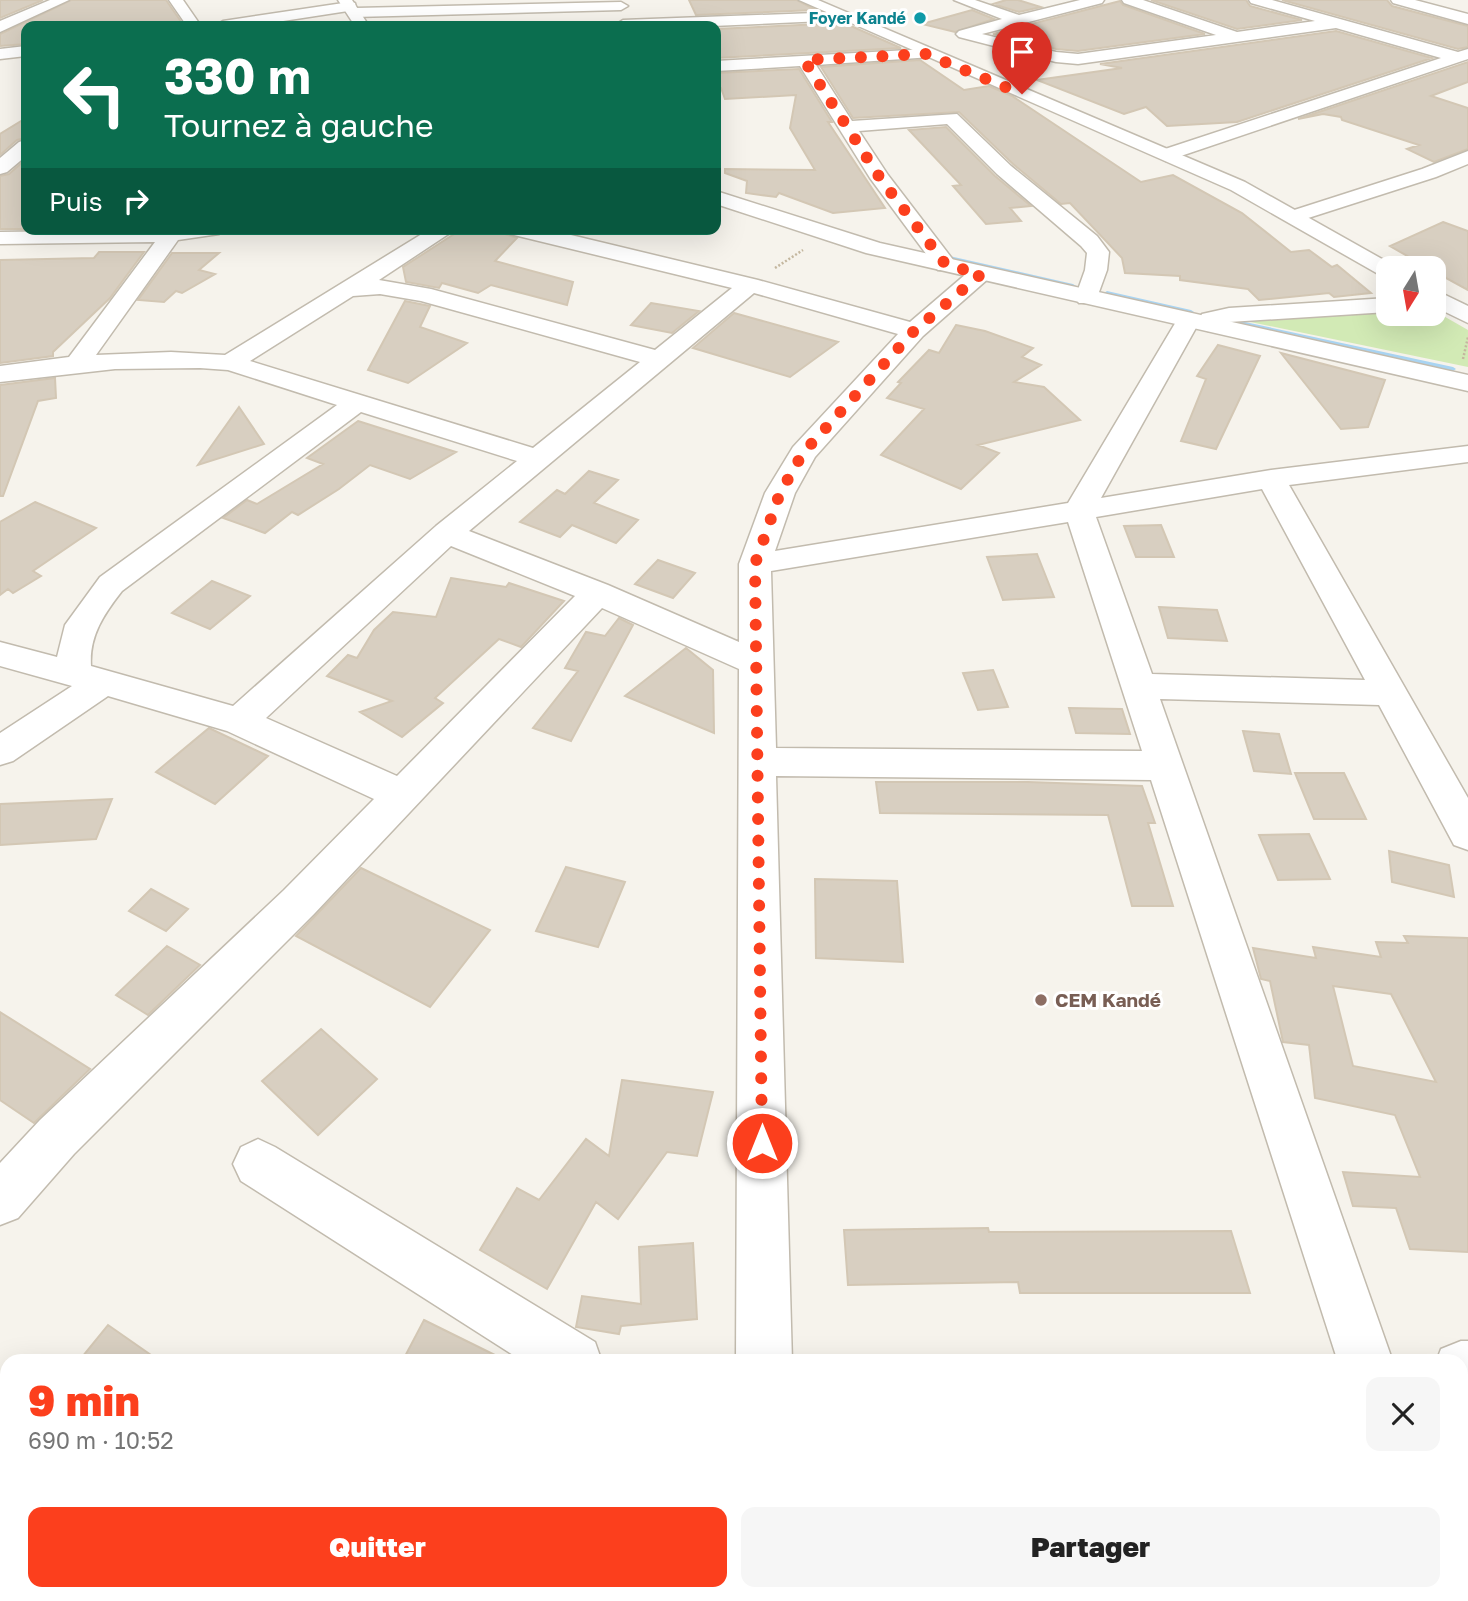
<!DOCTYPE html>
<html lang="fr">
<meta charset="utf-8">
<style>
:root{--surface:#fff;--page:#f6f6f6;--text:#222;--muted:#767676;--accent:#fc3f1d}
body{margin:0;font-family:"Golos Text",sans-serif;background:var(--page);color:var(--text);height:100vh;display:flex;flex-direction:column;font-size:26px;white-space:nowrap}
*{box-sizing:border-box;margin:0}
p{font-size:23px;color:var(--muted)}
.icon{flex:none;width:38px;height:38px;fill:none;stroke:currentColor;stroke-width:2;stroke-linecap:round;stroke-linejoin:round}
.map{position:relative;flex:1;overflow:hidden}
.panel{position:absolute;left:0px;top:1354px;width:1468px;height:247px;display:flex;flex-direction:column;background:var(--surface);border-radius:21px 21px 0 0;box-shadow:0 7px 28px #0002}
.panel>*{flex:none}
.guide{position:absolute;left:21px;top:21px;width:700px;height:214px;border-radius:14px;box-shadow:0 7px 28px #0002;background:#0b6e4f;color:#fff;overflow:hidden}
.needle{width:46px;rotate:191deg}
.fabs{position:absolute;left:1376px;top:256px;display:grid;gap:14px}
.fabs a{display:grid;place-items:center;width:70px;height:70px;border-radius:14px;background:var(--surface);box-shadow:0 7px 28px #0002;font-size:35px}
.pin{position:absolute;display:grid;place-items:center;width:60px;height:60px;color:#fff;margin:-72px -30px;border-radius:50% 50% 50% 0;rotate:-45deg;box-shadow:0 0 7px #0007}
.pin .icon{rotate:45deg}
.me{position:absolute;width:77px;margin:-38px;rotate:0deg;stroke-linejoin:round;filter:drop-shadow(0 0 5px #0008)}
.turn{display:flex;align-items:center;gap:24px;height:147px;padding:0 28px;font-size:32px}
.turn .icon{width:91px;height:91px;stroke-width:2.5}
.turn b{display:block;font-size:49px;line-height:60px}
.then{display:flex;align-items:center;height:66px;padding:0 28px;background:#0003;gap:14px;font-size:26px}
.round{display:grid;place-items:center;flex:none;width:74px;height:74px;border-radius:14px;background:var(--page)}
.overview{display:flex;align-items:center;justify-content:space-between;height:119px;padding:0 28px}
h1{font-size:42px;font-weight:800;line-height:52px;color:var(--accent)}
.primary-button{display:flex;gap:14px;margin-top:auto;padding:14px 28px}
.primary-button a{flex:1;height:80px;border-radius:14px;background:var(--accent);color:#fff;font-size:28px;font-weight:800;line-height:80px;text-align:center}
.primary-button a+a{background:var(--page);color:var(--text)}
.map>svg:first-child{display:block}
.green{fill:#d2eab5}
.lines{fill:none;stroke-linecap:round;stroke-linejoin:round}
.stream{fill:#a9d4f2;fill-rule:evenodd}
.building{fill:#d8cfc1;stroke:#d3c7b4;stroke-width:2;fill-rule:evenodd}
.minor-casing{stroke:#c2bbae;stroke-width:3}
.tertiary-casing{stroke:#c2bbae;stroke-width:3}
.path{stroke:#c4b79f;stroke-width:2.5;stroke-dasharray:2 2;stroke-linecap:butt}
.minor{fill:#fff;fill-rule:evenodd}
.tertiary{fill:#fff;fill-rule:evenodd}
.route{stroke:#fc3f1d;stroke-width:12;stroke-dasharray:0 21.6}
.culture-dot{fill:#0f9aa8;stroke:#fff;stroke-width:2.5}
.education-dot{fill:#8d6e63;stroke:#fff;stroke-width:2.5}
.labels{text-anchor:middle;stroke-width:6;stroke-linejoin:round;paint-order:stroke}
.far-culture-label{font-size:16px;font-weight:bold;fill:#0d838f;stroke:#fff;text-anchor:end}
.education-label{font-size:19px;font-weight:bold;fill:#785e54;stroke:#fff;text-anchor:start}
</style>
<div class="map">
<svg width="1468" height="1601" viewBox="0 0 1468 1601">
<rect width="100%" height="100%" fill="#f6f3ec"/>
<path class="green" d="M 1388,299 L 1388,313 L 1433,313 L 1433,310 L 1468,330 L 1468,367 L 1231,318 Z"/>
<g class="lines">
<path class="stream" d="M 945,255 L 1073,284 L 1076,286 L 1073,288 L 943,258 L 942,257 Z
M 1107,291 L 1191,310 L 1194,312 L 1191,314 L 1105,294 L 1104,293 Z
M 1231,319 L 1453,367 L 1456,369 L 1453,371 L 1229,322 L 1228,321 Z"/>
</g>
<path class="building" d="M 0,0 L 43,0 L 0,18 Z
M 71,0 L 166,0 L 182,23 L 164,26 L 26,26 L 26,44 L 0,46 L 0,34 Z
M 689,0 L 797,0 L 816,10 L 696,15 Z
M 1006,0 L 1018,0 L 1041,7 L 1019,12 L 993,4 Z
M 1151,0 L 1246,0 L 1250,6 L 1302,20 L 1237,29 Z
M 1282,0 L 1387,0 L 1392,6 L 1468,26 L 1468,47 L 1458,49 Z
M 1120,1 L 1123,5 L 1205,34 L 1078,51 L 1056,49 L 993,34 Z
M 972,10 L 994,19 L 955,32 L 922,24 Z
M 844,23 L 901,48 L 716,58 L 716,29 Z
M 1336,31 L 1432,58 L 1237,122 L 1167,126 L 1146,107 L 1124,114 L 1037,80 L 1122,68 L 1100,64 Z
M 920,60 L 964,90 L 989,86 L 1012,96 L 1141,182 L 1173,175 L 1242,213 L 1291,252 L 1309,250 L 1332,267 L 1337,265 L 1371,293 L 1334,297 L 1329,293 L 1259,300 L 1248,289 L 1180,280 L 1180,276 L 1125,273 L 1122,258 L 1070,203 L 1061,204 L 1013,164 L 959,112 L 853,118 L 821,67 Z
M 1468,62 L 1468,82 L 1431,96 L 1468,108 L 1468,149 L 1434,162 L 1407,149 L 1419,145 L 1342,120 L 1341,117 L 1323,114 L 1298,119 Z
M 799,69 L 832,122 L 828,122 L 885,208 L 833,213 L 779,193 L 776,197 L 746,193 L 747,181 L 725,173 L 725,169 L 815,170 L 790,128 L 796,95 L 725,99 L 721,88 L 716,88 L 716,73 Z
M 26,118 L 26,138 L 17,140 L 0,155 L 0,134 Z
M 946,127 L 995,176 L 1031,206 L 1010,208 L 1021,221 L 986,224 L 953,186 L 961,185 L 909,130 Z
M 26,159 L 26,229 L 0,229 L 0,176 L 9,174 Z
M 1443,222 L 1468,231 L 1468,290 L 1433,271 L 1433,268 L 1428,268 L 1390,246 Z
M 462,229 L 490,229 L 517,238 L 495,261 L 573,282 L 567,305 L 491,285 L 478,293 L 442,283 L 439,288 L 406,282 L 403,267 Z
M 99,252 L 144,252 L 110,298 L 53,352 L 53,356 L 0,363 L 0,260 L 94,258 Z
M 172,253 L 219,253 L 199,270 L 215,274 L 182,293 L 176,291 L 164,302 L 138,300 Z
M 405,301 L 430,306 L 420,327 L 467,343 L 408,383 L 368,370 Z
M 651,303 L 699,311 L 672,333 L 631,325 Z
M 734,313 L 838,342 L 790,377 L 693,348 Z
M 956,325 L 985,331 L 1033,348 L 1022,357 L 1041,365 L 1014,382 L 1044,387 L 1080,420 L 978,445 L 999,453 L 961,489 L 881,455 L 924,409 L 887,398 L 901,383 L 898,382 L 929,350 L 939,353 Z
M 1218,345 L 1260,356 L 1216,449 L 1181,441 L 1206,379 L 1197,376 Z
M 1281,353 L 1385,380 L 1368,427 L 1341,429 Z
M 55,378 L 56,398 L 38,401 L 3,496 L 0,496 L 0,385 Z
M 239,407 L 264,444 L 198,465 Z
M 358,421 L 456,452 L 410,479 L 370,465 L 339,489 L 298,515 L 292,512 L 265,533 L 223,518 L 247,500 L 257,504 L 323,464 L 307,458 Z
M 589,471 L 618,480 L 594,503 L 638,520 L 616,543 L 572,525 L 560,537 L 520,522 L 557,490 L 565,494 Z
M 35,502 L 96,528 L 33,571 L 41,576 L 13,593 L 8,589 L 0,595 L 0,522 Z
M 1161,525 L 1174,557 L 1136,557 L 1124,526 Z
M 1037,554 L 1054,597 L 1003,600 L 987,557 Z
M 658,560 L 695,573 L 673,598 L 635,584 Z
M 451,578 L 506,587 L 509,583 L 564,601 L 521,647 L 499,639 L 435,698 L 443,703 L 402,737 L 360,712 L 392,701 L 327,676 L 348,655 L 357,658 L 374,630 L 393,612 L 436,617 Z
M 212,581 L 250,596 L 210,629 L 172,613 Z
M 1159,607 L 1217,610 L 1227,641 L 1168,638 Z
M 619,618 L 633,625 L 571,741 L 533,728 L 578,671 L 565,668 L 586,632 L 605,636 Z
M 686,648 L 713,670 L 714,733 L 625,696 Z
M 993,670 L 1008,707 L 978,710 L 963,673 Z
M 1069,708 L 1122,709 L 1130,734 L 1076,733 Z
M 209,728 L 268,756 L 215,804 L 156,772 Z
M 1243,731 L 1279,734 L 1291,774 L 1254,771 Z
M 1295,773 L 1344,773 L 1366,819 L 1314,819 Z
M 876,782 L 1028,782 L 1142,786 L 1155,823 L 1148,823 L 1173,906 L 1132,906 L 1108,815 L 880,813 Z
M 112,799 L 96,839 L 0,845 L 0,804 Z
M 1309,834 L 1330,879 L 1278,880 L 1259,835 Z
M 1389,851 L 1449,865 L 1454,897 L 1392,882 Z
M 566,867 L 625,882 L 598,947 L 536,931 Z
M 361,868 L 490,930 L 430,1007 L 296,936 Z
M 815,879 L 897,881 L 903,962 L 816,958 Z
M 151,889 L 188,909 L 166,931 L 129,911 Z
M 1404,936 L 1468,938 L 1468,1252 L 1410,1249 L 1396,1208 L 1353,1206 L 1343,1172 L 1420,1177 L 1395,1115 L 1315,1098 L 1309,1045 L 1283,1042 L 1270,981 L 1261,979 L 1253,948 L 1316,958 L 1313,947 L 1381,957 L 1376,942 L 1408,943 ZM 1333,986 L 1391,994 L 1436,1082 L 1353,1066 Z
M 167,946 L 200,965 L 148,1015 L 116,995 Z
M 0,1012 L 90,1069 L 34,1123 L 0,1100 Z
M 321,1029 L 377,1079 L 318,1135 L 262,1081 Z
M 622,1080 L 713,1092 L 697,1156 L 667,1152 L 618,1219 L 596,1202 L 547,1289 L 480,1250 L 517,1188 L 539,1200 L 586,1139 L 609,1156 Z
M 988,1228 L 989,1232 L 1231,1231 L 1250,1293 L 1020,1293 L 1018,1282 L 848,1285 L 844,1230 Z
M 693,1243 L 697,1319 L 621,1326 L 619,1334 L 576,1327 L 582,1296 L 641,1304 L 639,1247 Z
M 424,1320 L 509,1362 L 402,1362 Z
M 108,1325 L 161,1362 L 78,1362 Z"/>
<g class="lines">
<defs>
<path id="minor" d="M 50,0 L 69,0 L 0,32 L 0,21 Z
M 169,0 L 183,0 L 201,26 L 187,26 Z
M 954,0 L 975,0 L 1019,15 L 1080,0 L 1104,0 L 1102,3 L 982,34 L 1056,52 L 1078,54 L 1216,35 L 1124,3 L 1122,0 L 1143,0 L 1237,32 L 1315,21 L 1251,3 L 1249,0 L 1272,0 L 1458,52 L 1468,49 L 1468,59 L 1166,161 L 1156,155 L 1159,151 L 1441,58 L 1336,28 L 1078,64 L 1056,62 L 959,37 L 956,34 L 959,31 L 1002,19 Z
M 1391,0 L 1415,0 L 1468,14 L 1468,24 L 1393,3 Z
M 350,2 L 355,3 L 356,8 L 621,2 L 628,6 L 621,10 L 354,17 L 349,16 L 348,11 L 250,26 L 215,26 L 223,21 Z
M 842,12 L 847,14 L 850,17 L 847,20 L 713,26 L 615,25 L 623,20 Z
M 26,46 L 26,56 L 0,59 L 0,49 Z
M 926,49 L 934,54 L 932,57 L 816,65 L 852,121 L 957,114 L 1011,166 L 1097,236 L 1109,252 L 1107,270 L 1095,303 L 1079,303 L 1075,298 L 1085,270 L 1087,253 L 1081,246 L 997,174 L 947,124 L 859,131 L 888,175 L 957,265 L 954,270 L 938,270 L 870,178 L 800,66 L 716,71 L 716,61 Z
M 26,140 L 26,156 L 7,172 L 0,174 L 0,158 L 19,142 Z
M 1468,151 L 1468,164 L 1436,177 L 1302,220 L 1288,220 L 1285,216 L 1288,212 L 1422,169 Z
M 222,229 L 219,234 L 178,240 L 96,355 L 171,352 L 225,355 L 430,229 L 456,229 L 379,280 L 431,289 L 655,350 L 732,288 L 510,234 L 507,229 L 546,229 L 758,280 L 910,322 L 973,268 L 989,268 L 992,273 L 989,278 L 923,336 L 815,457 L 795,493 L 775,551 L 1068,503 L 1180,315 L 1189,313 L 1200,318 L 1202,314 L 1229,308 L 1388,298 L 1388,312 L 1229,322 L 1208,331 L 1197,326 L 1101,498 L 1271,470 L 1468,446 L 1468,462 L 1289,485 L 1468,798 L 1468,850 L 1454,845 L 1379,705 L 1160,699 L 1393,1362 L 1338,1362 L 1151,780 L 776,776 L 792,1362 L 736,1362 L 739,669 L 602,608 L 314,914 L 74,1154 L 18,1218 L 0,1225 L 0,1163 L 40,1120 L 284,890 L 374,799 L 227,731 L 108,696 L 13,761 L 0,765 L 0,733 L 72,686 L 0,666 L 0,642 L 57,657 L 65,625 L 100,577 L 337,405 L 228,370 L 200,368 L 115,369 L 0,382 L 0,366 L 69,357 L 155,242 L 0,244 L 0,232 ZM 754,293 L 898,334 L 793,447 L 765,493 L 739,564 L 739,642 L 608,585 L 469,531 ZM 380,294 L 421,301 L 640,362 L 533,448 L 250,361 L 353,296 ZM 361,412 L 517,461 L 436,526 L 233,706 L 91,666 C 89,636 104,614 122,591 ZM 1262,489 L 1365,680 L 1152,674 L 1096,517 ZM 1068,522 L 1142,751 L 776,748 L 771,571 ZM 451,546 L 575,596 L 397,776 L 266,718 Z
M 258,1139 L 275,1147 L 595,1342 L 602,1362 L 524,1362 L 241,1181 L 233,1164 L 241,1147 Z
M 1461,1341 L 1468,1341 L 1468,1397 L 1461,1397 L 1461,1362 L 1436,1362 L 1441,1349 Z
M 736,1594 L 798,1594 L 797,1601 L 735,1601 Z"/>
<path id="tertiary" d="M 338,0 L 352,0 L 369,26 L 355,26 Z
M 799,0 L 818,0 L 1245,182 L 1398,268 L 1388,268 L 1388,277 L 1380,275 L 1231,190 Z
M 716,191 L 880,243 L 1468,375 L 1468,391 L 866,253 L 716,204 Z
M 1433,289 L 1468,306 L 1468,323 L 1433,306 Z"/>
</defs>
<use href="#minor" class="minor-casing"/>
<use href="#tertiary" class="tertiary-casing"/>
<path class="path" d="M 775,268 L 803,250
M 1463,359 L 1468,337"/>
<use href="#minor" class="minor"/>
<use href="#tertiary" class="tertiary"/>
</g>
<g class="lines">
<path class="route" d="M 762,1143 L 755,564 L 780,493 L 803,453 L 914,331 L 981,274 L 946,265 L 880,178 L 804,60 L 926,54 L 1022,94"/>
</g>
<circle class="culture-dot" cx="920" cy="18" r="7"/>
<circle class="education-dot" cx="1041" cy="1000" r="7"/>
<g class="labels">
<g class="far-culture-label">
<text x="906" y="24">Foyer Kandé</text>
</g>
<g class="education-label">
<text x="1055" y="1007">CEM Kandé</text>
</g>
</g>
</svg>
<div class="fabs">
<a><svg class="needle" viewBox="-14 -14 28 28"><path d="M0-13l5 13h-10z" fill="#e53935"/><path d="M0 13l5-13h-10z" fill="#767676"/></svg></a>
</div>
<div class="pin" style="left:1022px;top:94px;background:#d93025"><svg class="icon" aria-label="arrive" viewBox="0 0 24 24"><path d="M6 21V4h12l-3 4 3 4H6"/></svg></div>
<svg class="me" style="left:762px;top:1143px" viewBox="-20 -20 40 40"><circle r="17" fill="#fc3f1d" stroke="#fff" stroke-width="3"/><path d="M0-11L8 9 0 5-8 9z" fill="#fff"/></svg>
<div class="guide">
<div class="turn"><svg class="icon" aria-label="left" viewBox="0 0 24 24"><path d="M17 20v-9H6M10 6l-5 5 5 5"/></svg><div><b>330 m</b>Tournez à gauche</div></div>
<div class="then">Puis<svg class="icon" aria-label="right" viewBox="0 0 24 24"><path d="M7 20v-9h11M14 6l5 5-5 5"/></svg></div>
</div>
<section class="panel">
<div class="overview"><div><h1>9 min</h1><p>690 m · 10:52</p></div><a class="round"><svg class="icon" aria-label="close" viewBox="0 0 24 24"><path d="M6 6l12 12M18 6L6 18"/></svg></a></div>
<div class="primary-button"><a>Quitter</a><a>Partager</a></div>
</section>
</div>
